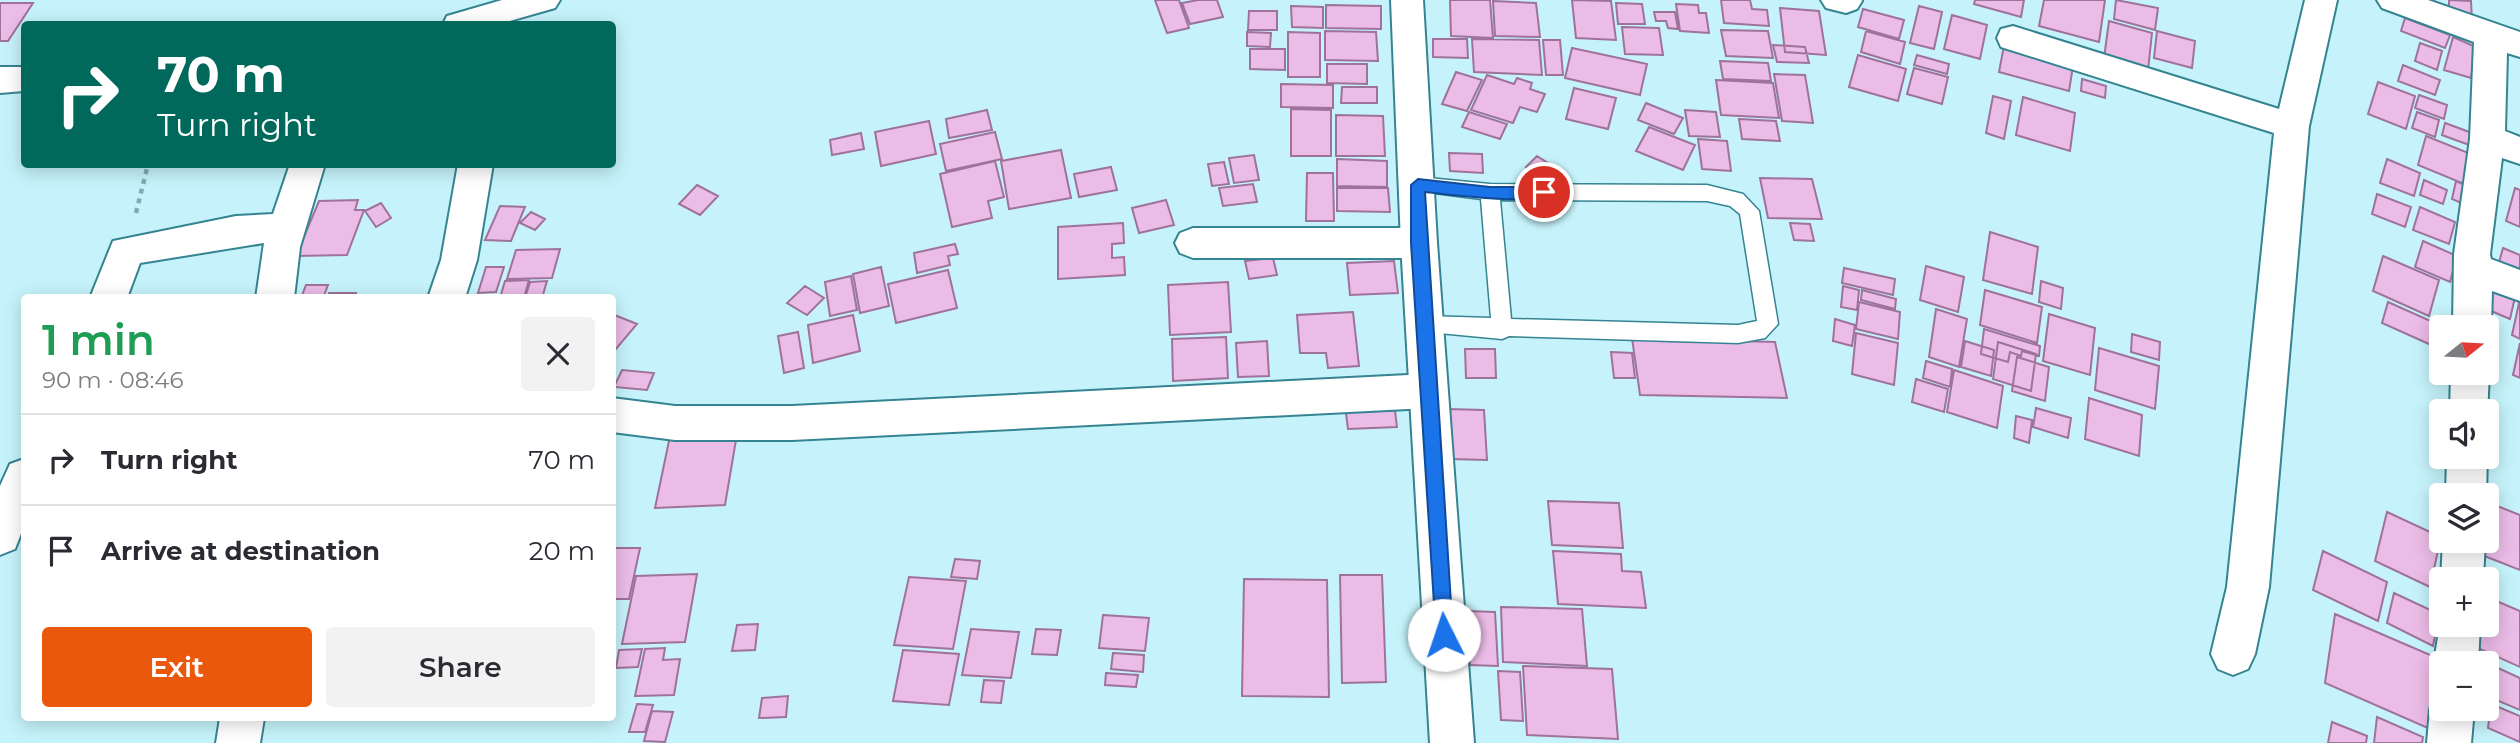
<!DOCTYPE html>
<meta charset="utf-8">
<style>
:root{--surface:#fff;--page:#f2f2f3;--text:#2b2b33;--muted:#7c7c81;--line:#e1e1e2;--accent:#ea580c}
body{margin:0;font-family:Montserrat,sans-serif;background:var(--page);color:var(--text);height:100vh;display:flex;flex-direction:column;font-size:26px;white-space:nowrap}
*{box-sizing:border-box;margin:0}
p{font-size:23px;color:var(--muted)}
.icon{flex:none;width:38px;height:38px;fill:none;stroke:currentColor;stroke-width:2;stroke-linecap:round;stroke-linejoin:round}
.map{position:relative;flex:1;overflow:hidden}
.side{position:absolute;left:21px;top:294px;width:595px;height:427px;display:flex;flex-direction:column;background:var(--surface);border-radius:7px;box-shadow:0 4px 18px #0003}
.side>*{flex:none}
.banner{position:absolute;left:21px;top:21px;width:595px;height:147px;border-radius:7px;box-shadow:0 4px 18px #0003;background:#00695c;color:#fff;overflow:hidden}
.needle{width:46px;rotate:72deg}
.tools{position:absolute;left:2429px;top:315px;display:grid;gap:14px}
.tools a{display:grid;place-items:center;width:70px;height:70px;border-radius:7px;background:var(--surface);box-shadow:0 4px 18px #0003;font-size:35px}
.pin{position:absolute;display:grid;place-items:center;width:60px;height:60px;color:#fff;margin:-30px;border:4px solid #fff;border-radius:50%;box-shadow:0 2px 7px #0007}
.me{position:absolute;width:77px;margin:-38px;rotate:356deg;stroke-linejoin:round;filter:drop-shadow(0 0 5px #0008)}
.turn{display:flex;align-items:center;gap:24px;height:147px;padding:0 21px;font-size:32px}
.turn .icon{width:91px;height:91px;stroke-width:2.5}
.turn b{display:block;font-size:49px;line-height:60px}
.round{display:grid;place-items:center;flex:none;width:74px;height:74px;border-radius:7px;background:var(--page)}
.summary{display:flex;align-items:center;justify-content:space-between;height:119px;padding:0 21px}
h1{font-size:42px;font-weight:600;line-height:52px;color:#1e9e55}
.action{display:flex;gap:14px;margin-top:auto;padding:14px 21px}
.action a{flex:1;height:80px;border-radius:7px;background:var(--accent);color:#fff;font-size:28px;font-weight:600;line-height:80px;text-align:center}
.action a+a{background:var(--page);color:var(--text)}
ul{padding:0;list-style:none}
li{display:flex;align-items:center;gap:21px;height:91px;padding:0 21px;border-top:2px solid var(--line)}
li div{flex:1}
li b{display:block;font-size:26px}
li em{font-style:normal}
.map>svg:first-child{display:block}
.building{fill:#ebbce7;stroke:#9e729a;stroke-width:2}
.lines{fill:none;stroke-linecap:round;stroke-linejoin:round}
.service-casing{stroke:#358491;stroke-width:3}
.minor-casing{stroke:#358491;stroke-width:4}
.tertiary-casing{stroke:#358491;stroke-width:4}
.path{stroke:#82abb2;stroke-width:4.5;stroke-dasharray:5 5;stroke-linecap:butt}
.service{fill:#fff;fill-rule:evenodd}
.minor{fill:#fff;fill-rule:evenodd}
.tertiary{fill:#fff;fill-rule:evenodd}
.route{fill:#1a73e8;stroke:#114b97;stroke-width:2}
</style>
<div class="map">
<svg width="2520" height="743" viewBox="0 0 2520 743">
<rect width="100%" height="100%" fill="#c6f3fb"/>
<path class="building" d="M 1155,0 L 1179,0 L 1189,28 L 1167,33 Z
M 1198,0 L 1217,0 L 1223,17 L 1190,24 L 1182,3 Z
M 1450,0 L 1490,0 L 1493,38 L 1451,36 Z
M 1572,0 L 1611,1 L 1616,40 L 1576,38 Z
M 1721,0 L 1750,0 L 1752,9 L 1767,10 L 1769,26 L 1724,23 Z
M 1975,0 L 2024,0 L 2021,17 L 1974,4 Z
M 2044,0 L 2105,0 L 2099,42 L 2039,26 Z
M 2116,0 L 2158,8 L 2155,30 L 2114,19 Z
M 2449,0 L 2471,1 L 2472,20 L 2449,14 Z
M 1493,1 L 1536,3 L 1540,37 L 1495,36 Z
M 0,3 L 33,3 L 8,41 L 0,41 Z
M 1616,3 L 1642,4 L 1645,24 L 1618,24 Z
M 1676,4 L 1698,5 L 1699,13 L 1706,13 L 1709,33 L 1680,31 Z
M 1326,5 L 1381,6 L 1381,29 L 1326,28 Z
M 1291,6 L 1323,7 L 1323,28 L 1292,27 Z
M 1919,6 L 1942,12 L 1934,49 L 1910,43 Z
M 1780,8 L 1819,11 L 1826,55 L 1785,52 Z
M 1863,9 L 1904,20 L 1899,39 L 1858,27 Z
M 1249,11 L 1277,11 L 1277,30 L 1248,30 Z
M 1654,12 L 1675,12 L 1678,29 L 1668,28 L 1666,21 L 1656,21 Z
M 1952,15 L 1987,25 L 1980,59 L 1944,49 Z
M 2405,18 L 2450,35 L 2445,48 L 2401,31 Z
M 2109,21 L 2152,33 L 2148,70 L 2104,58 Z
M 1622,27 L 1659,28 L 1663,55 L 1625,54 Z
M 1721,30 L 1768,31 L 1773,58 L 1726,56 Z
M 1325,31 L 1376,32 L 1378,61 L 1325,60 Z
M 1866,31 L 1905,42 L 1900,64 L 1861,52 Z
M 2157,31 L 2195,41 L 2192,68 L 2154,58 Z
M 1247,32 L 1271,33 L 1270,47 L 1247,46 Z
M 1288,32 L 1320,33 L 1320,77 L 1288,77 Z
M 2453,37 L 2476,47 L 2471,78 L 2444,70 Z
M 1433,39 L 1467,39 L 1468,58 L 1433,57 Z
M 1472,39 L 1539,40 L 1542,75 L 1474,72 Z
M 1543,40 L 1560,40 L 1563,75 L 1546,75 Z
M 2005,40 L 2074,60 L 2069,91 L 1999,72 Z
M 2420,43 L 2442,51 L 2437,70 L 2415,61 Z
M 1773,45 L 1805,47 L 1809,63 L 1777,62 Z
M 1572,48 L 1647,64 L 1640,95 L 1565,78 Z
M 1250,49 L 1285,49 L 1285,70 L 1250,69 Z
M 1858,55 L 1906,69 L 1898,101 L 1849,87 Z
M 1917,55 L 1949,64 L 1947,74 L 1914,65 Z
M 1720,61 L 1768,63 L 1771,81 L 1723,79 Z
M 1327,64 L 1367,64 L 1367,84 L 1327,83 Z
M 2403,65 L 2440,80 L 2435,95 L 2398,81 Z
M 1914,68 L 1948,77 L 1942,104 L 1907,94 Z
M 1456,72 L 1482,80 L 1467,111 L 1442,104 Z
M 1774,74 L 1805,75 L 1813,123 L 1782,121 Z
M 1487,75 L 1514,84 L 1517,78 L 1532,83 L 1530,89 L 1545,94 L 1537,112 L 1520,107 L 1513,123 L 1471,110 Z
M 2082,79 L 2106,86 L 2105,98 L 2081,91 Z
M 1716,80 L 1773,83 L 1779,118 L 1721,115 Z
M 2378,82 L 2415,96 L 2406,129 L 2368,114 Z
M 1281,84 L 1333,85 L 1333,108 L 1281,107 Z
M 1342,87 L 1377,87 L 1377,103 L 1341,103 Z
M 1574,88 L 1616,98 L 1608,129 L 1566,119 Z
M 2419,95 L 2447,105 L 2444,119 L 2415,108 Z
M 1993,96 L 2011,101 L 2004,139 L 1986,133 Z
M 2023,97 L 2075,113 L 2070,151 L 2016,135 Z
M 1646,103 L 1683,118 L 1674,134 L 1638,120 Z
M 1291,109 L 1331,110 L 1331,156 L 1291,156 Z
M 987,110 L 992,130 L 949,138 L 946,119 Z
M 1685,110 L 1716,112 L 1720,137 L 1689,136 Z
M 1469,112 L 1507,124 L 1500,139 L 1462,127 Z
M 2417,112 L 2439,120 L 2435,137 L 2412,128 Z
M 1336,115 L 1383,116 L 1385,156 L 1336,156 Z
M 1739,119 L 1776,121 L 1780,141 L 1742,139 Z
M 929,121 L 936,154 L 881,166 L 875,132 Z
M 2445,123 L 2472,133 L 2469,145 L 2442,135 Z
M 1649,127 L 1695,145 L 1683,170 L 1636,151 Z
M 995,132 L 1002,159 L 946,171 L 940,144 Z
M 861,133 L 864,149 L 832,155 L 830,140 Z
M 2426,136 L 2471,154 L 2464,184 L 2418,165 Z
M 1698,139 L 1727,141 L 1731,171 L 1702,169 Z
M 1061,150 L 1071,198 L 1009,209 L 1001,161 Z
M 1449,153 L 1482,154 L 1483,173 L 1450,171 Z
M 1254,155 L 1259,180 L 1234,183 L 1229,158 Z
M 1537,156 L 1554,167 L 1542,178 L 1526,167 Z
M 1337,159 L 1387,161 L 1387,187 L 1337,186 Z
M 2387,159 L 2420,173 L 2414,196 L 2380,183 Z
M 995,161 L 1004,197 L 988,201 L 992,218 L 952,227 L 940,174 Z
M 1224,162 L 1229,184 L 1212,186 L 1208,164 Z
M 1111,167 L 1117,190 L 1079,197 L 1074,174 Z
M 1307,173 L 1333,173 L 1334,221 L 1306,221 Z
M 1760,178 L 1812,179 L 1822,219 L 1768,218 Z
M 2424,180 L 2447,190 L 2443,204 L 2420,195 Z
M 2456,181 L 2476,190 L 2475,209 L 2452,199 Z
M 1253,184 L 1257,202 L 1223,206 L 1219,188 Z
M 697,185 L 718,196 L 700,215 L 679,204 Z
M 1337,188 L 1388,188 L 1390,212 L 1337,211 Z
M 2515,188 L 2520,190 L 2520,227 L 2506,221 Z
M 2377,194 L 2411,207 L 2405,227 L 2372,214 Z
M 358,200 L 355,210 L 364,210 L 347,255 L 296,256 L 319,201 Z
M 1166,200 L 1174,225 L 1139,233 L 1132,208 Z
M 381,203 L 391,218 L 376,227 L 365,211 Z
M 500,206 L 525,207 L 511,241 L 485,240 Z
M 2420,207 L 2455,222 L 2449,244 L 2413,230 Z
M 531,212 L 545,219 L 535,230 L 520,223 Z
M 1123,223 L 1124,243 L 1112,244 L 1112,258 L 1124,257 L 1125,275 L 1058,279 L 1058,227 Z
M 1790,223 L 1810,224 L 1814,241 L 1794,240 Z
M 1990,232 L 2038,247 L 2032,294 L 1983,280 Z
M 2423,241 L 2457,256 L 2450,282 L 2415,267 Z
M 955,244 L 958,254 L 948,256 L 950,265 L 917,273 L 914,253 Z
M 2503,248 L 2520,255 L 2520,276 L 2498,266 Z
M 560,249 L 552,278 L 507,279 L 516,250 Z
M 2383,256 L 2439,280 L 2429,316 L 2373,291 Z
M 1273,258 L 1277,275 L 1249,279 L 1245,261 Z
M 1394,261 L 1398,293 L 1350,295 L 1347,263 Z
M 1926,266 L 1964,277 L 1958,312 L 1920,300 Z
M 486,267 L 504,267 L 496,292 L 478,293 Z
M 881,267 L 889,306 L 860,313 L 853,274 Z
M 1844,268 L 1895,279 L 1893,295 L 1842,283 Z
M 948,270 L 957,308 L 896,323 L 888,284 Z
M 851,276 L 857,310 L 830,316 L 825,282 Z
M 529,280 L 524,298 L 500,298 L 505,281 Z
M 547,281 L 542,298 L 525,298 L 530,282 Z
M 2041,281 L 2063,288 L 2061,309 L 2039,302 Z
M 1228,282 L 1231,332 L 1170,335 L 1168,285 Z
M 306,285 L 328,285 L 323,298 L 301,298 Z
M 805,286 L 824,298 L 807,315 L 787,303 Z
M 1843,286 L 1859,290 L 1857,310 L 1841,307 Z
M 2490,287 L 2515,297 L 2510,319 L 2484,308 Z
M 1862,290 L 1896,299 L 1895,309 L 1861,300 Z
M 1985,290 L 2042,307 L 2037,343 L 1980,325 Z
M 329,293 L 356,293 L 355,298 L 327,298 Z
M 1859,302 L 1900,312 L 1898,339 L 1856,329 Z
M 2388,302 L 2444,327 L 2438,348 L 2382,323 Z
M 2519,303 L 2520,303 L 2520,339 L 2512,335 Z
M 1936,309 L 1967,319 L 1959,367 L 1929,357 Z
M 1353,312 L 1359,366 L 1328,368 L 1326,353 L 1300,353 L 1297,315 Z
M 612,314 L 637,324 L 616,349 L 612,348 Z
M 2049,314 L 2095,328 L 2090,375 L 2043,361 Z
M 853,315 L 860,351 L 813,363 L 808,325 Z
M 1835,319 L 1855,325 L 1852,346 L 1833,341 Z
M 1984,329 L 2040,346 L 2039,356 L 2022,351 L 2021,356 L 2010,352 L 2008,362 L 1981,354 Z
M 798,332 L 804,368 L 784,373 L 778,336 Z
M 1856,333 L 1898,343 L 1894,385 L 1852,374 Z
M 2132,334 L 2160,342 L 2159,360 L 2131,352 Z
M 1226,337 L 1228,378 L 1173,381 L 1172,339 Z
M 1632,338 L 1775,342 L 1787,398 L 1640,395 Z
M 1267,341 L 1269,376 L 1238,377 L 1236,343 Z
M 1965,341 L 1994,350 L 1991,376 L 1961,367 Z
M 1998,342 L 2036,354 L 2031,391 L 1993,379 Z
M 2520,343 L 2520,378 L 2513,375 Z
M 2099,348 L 2159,366 L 2155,409 L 2095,390 Z
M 1465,349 L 1495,349 L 1496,378 L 1466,378 Z
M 1611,352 L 1632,353 L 1635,378 L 1614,378 Z
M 2017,357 L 2049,367 L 2045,401 L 2012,391 Z
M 1926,361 L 1952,369 L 1950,387 L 1923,378 Z
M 622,370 L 654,373 L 647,390 L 614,387 Z
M 1954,370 L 2003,386 L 1997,428 L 1947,412 Z
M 1916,379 L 1948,389 L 1944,412 L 1912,402 Z
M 2089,398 L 2142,415 L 2139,456 L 2085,439 Z
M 1394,403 L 1397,427 L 1348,429 L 1345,405 Z
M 2036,408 L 2071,418 L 2068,438 L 2033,427 Z
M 1447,409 L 1484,410 L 1487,460 L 1449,459 Z
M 2016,416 L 2032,420 L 2029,443 L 2014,438 Z
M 737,434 L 725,505 L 655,508 L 670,436 Z
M 1548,501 L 1619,503 L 1623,548 L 1552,545 Z
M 2487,502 L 2520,515 L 2520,570 L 2482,555 L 2484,541 L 2487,541 Z
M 2387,512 L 2441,537 L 2430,587 L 2375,561 Z
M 612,548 L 640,548 L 629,599 L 612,599 Z
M 1553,551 L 1621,554 L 1622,571 L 1641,572 L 1646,608 L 1558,604 Z
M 2323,551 L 2387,582 L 2378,621 L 2313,590 Z
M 955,559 L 980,561 L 977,579 L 951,577 Z
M 697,574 L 685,642 L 622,644 L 636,576 Z
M 1340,575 L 1382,575 L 1386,682 L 1342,683 Z
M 909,577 L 966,581 L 953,649 L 894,645 Z
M 1244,579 L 1327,580 L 1329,697 L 1242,696 Z
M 2394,593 L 2439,614 L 2433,646 L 2387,623 Z
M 2487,597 L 2520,611 L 2520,667 L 2473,646 L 2476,625 L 2487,625 Z
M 1501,607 L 1582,609 L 1587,666 L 1503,662 Z
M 1467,611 L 1495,612 L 1498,666 L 1470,665 Z
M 2335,614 L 2444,661 L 2441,663 L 2437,732 L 2325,683 Z
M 1103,615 L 1149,618 L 1145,651 L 1099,648 Z
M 758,624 L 755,650 L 732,651 L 737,625 Z
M 971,629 L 1019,632 L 1011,678 L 962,675 Z
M 1036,629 L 1061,630 L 1057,655 L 1032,654 Z
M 665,648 L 663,660 L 680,659 L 674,695 L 635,696 L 645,649 Z
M 642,649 L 638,667 L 616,668 L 619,650 Z
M 903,650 L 959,654 L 949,705 L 893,701 Z
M 1113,653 L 1144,655 L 1143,672 L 1111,669 Z
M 2487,663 L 2520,678 L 2520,710 L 2487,696 Z
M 1523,666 L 1612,669 L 1618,739 L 1527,735 Z
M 1498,671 L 1520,672 L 1523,721 L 1501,720 Z
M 1106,673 L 1138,675 L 1136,687 L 1105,685 Z
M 984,680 L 1004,681 L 1001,703 L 981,702 Z
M 788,696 L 786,717 L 759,718 L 762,698 Z
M 637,704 L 653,705 L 645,732 L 629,732 Z
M 2491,704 L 2520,716 L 2520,742 L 2488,728 Z
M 652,711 L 673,712 L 665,742 L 644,741 Z
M 2377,717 L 2423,737 L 2422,743 L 2374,743 Z
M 2332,722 L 2367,736 L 2366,743 L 2328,743 Z"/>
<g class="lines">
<defs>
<path id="service" d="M 1418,177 L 1490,184 L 1707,185 L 1743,194 L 1759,211 L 1778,324 L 1765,338 L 1738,343 L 1509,336 L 1502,339 L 1418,331 L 1415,325 L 1418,319 L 1425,316 L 1491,318 L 1481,199 L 1411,190 L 1408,185 L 1411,180 ZM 1500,200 L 1707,201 L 1730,206 L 1740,214 L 1757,321 L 1738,325 L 1511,319 Z"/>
<path id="minor" d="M 502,0 L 560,0 L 555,8 L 499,24 L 443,24 L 447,16 Z
M 1821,0 L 1862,0 L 1862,1 L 1857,9 L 1846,13 L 1826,8 Z
M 2305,0 L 2337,0 L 2309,126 L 2269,587 L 2255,654 L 2248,669 L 2233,675 L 2218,669 L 2211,654 L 2227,587 L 2274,133 L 2001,47 L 1997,38 L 2001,29 L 2013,26 L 2279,109 Z
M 2377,0 L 2428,0 L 2520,32 L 2520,57 L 2507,53 L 2505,131 L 2520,137 L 2520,164 L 2502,158 L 2490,254 L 2491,259 L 2520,270 L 2520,301 L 2492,291 L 2491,327 L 2487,335 L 2487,327 L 2453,327 L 2454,254 L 2470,139 L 2474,42 L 2382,8 Z
M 0,67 L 24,67 L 24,91 L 0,93 Z
M 290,164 L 325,164 L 300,247 L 294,298 L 256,298 L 264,243 L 140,263 L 127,298 L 90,298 L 113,241 L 236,216 L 273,214 Z
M 458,164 L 493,164 L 477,260 L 465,298 L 428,298 L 441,260 Z
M 1193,228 L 1419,228 L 1432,233 L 1437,243 L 1432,253 L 1419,258 L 1193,258 L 1180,253 L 1175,243 L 1180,233 Z
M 2487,368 L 2489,373 L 2487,415 L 2487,411 L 2450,411 L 2451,373 L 2487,373 Z
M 1428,374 L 1442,379 L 1447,391 L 1442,403 L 1428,408 L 792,440 L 675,440 L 612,432 L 612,398 L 675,406 L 792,406 Z
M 2447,457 L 2487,457 L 2486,495 L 2446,495 Z
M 24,459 L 24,526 L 15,549 L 0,555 L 0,486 L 10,464 Z
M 2443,541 L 2485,541 L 2483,579 L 2441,580 Z
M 2441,617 L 2441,625 L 2480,625 L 2478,663 L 2441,663 L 2441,678 L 2434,663 Z
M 2441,692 L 2441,709 L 2474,709 L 2471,743 L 2427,743 L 2430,709 L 2436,694 Z
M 220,718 L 264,718 L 260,743 L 216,743 Z"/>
<path id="tertiary" d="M 1391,0 L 1423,0 L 1437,243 L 1474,743 L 1430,743 L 1401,243 Z"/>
</defs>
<use href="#service" class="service-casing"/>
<use href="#minor" class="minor-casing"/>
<use href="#tertiary" class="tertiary-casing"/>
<path class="path" d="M 136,213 L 148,164"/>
<use href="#service" class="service"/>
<use href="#minor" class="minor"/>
<use href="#tertiary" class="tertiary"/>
</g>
<path class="route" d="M 1418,179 L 1490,187 L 1544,187 L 1551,192 C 1541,207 1446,194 1425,192 L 1453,635 L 1451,641 L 1444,643 L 1438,641 L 1436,635 L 1411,243 L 1411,185 Z"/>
</svg>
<div class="tools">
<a><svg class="needle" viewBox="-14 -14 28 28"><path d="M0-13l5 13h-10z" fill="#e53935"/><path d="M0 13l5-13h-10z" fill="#7c7c81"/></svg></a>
<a><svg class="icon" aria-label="sound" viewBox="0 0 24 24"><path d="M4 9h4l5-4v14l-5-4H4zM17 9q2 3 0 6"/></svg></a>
<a><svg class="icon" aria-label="layers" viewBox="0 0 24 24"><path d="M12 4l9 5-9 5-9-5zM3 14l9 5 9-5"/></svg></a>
<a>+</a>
<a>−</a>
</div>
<div class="pin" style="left:1544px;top:192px;background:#d93025"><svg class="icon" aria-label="arrive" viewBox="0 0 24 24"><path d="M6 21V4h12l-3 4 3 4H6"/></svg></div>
<svg class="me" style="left:1444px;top:635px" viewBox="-20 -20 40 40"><circle r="19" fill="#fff"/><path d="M0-13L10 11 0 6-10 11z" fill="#1a73e8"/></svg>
<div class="banner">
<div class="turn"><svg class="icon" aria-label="right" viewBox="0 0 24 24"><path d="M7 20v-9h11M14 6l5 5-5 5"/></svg><div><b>70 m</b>Turn right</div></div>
</div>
<section class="side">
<div class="summary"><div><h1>1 min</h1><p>90 m · 08:46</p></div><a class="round"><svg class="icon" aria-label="close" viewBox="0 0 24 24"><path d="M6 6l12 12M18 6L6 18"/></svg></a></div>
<ul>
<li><svg class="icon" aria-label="right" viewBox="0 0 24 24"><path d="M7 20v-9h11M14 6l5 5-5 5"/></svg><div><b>Turn right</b></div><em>70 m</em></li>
<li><svg class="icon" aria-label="arrive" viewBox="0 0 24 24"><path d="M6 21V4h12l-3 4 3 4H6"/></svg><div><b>Arrive at destination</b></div><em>20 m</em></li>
</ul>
<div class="action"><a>Exit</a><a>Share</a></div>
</section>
</div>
